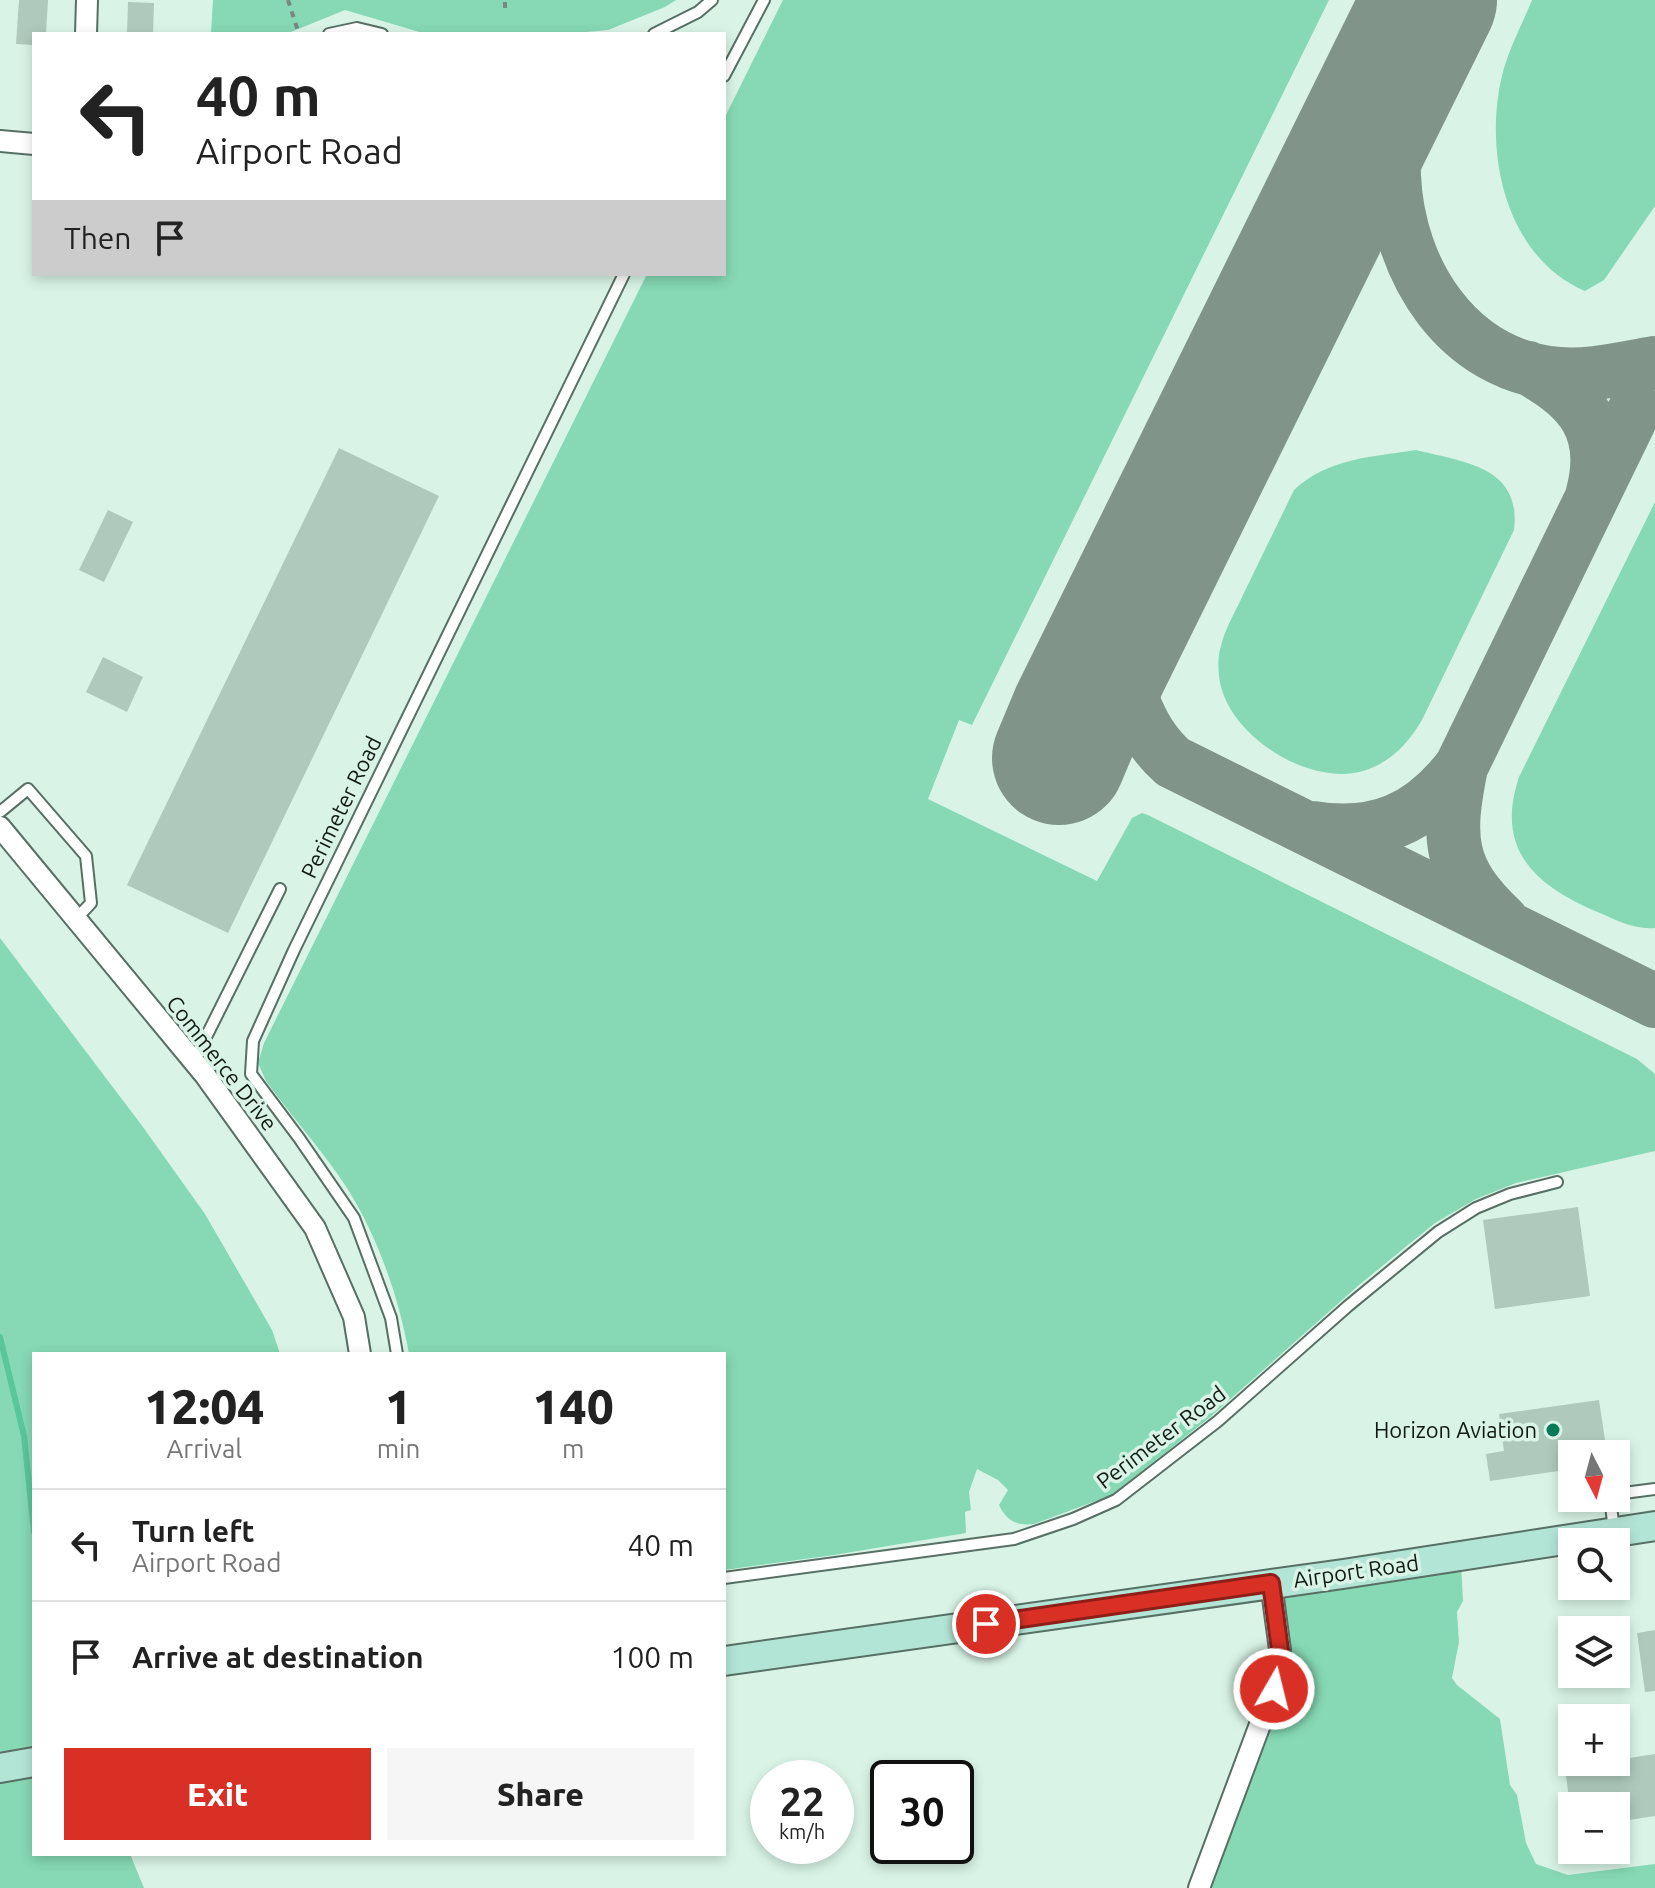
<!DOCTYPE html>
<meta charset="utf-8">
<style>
:root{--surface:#fff;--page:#f6f6f6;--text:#222;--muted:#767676;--line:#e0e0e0;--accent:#d93025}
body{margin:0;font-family:Ubuntu,sans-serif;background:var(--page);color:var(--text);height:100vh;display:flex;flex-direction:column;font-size:30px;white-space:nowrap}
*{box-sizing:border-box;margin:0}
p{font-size:26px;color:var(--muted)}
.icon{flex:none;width:44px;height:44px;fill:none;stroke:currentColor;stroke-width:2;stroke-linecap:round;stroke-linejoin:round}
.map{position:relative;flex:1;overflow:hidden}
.drawer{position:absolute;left:32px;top:1352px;width:694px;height:504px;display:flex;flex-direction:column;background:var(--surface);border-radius:0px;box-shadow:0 4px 12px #0003}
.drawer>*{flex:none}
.top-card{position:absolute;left:32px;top:32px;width:694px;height:244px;border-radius:0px;box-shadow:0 4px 12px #0003;background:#fff;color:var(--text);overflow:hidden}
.needle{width:52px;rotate:174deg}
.controls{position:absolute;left:1558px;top:1440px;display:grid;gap:16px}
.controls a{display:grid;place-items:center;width:72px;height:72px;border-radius:0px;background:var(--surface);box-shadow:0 4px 12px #0003;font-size:40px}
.speed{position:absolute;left:750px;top:1760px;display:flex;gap:16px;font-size:40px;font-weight:700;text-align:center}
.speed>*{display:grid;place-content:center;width:104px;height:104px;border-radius:50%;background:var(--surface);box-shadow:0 4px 12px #0003;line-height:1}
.speed small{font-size:20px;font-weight:400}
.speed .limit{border:4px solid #111;border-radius:12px;background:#fff;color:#111}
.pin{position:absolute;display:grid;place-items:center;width:68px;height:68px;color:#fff;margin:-34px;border:4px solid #fff;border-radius:50%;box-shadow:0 2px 8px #0007}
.me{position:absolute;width:88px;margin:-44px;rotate:8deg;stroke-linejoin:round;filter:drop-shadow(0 0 6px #0008)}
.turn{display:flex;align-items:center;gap:28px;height:168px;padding:0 32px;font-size:36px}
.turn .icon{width:104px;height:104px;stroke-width:2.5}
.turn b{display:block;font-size:56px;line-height:68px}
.then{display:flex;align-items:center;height:76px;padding:0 32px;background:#0003;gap:16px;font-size:30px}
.eta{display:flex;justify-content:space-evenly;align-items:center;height:136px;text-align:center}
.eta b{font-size:48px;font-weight:800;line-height:56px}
.primary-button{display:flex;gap:16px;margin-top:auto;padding:16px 32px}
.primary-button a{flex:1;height:92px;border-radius:0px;background:var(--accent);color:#fff;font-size:32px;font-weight:800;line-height:92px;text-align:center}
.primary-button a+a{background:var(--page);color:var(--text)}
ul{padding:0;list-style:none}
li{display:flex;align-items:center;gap:24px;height:112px;padding:0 32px;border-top:2px solid var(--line)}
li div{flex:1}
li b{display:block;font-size:30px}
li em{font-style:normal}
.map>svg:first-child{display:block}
.green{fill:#86d9b4}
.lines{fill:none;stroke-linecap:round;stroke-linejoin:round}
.stream{stroke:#5ac79b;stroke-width:6}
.taxiway{stroke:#80948a;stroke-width:54}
.runway{stroke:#80948a;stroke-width:134}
.building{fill:#afcabd}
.lane-casing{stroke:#576f64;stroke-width:14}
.street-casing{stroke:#576f64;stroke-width:24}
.secondary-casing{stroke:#576f64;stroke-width:32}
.path{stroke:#76887f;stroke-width:4;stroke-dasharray:6 6;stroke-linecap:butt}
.lane{stroke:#fff;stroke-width:10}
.street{stroke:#fff;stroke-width:20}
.secondary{stroke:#b3e5d6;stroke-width:28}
.route-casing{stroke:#8d1f18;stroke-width:20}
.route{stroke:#d93025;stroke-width:14}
.poi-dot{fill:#057a57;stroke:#d9f4e7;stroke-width:3}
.labels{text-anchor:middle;stroke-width:7;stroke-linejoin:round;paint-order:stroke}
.street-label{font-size:22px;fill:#101a15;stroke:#d9f4e7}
.poi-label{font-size:22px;fill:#101a15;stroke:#d9f4e7;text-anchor:end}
</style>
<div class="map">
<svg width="1655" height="1888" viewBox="0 0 1655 1888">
<rect width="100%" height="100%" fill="#d9f4e7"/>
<path class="green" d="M 213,0 L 676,0 L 665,7 L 608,30 L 565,34 L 423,33 L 345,10 L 286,34 L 211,34 Z
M 783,0 L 1329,0 L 972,725 L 959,720 L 928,799 L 1097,881 L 1132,818 L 1142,813 L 1148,815 L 1637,1059 L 1655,1074 L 1655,1151 L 1516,1183 L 1476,1199 L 1435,1223 L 1359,1285 L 1209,1418 L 1112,1495 L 1034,1524 C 1016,1526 1007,1521 999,1505 L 1008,1490 L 998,1480 L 977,1469 L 969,1492 L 971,1510 L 965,1512 L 966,1533 L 834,1555 L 724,1570 L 724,1354 L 409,1354 C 399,1298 378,1237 347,1188 C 323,1151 292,1117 266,1081 L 258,1063 L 264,1043 L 647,274 L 724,274 L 724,119 Z
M 1532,0 L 1655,0 L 1655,206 L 1604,280 L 1585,291 C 1503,256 1482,146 1504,68 C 1511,45 1523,22 1532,0 Z
M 1416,450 C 1463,462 1522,466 1514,530 L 1422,720 C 1408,744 1390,763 1363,771 C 1308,787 1225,734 1219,676 C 1218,666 1218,655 1221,646 C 1225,628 1236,611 1243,595 C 1260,560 1277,525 1294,490 C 1328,458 1372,457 1416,450 Z
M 1655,502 L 1655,928 C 1633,930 1615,919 1595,911 C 1534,884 1495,849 1519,777 Z
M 0,938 L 143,1127 L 205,1214 L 272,1330 L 280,1354 L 34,1354 L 34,1854 L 130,1854 L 144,1888 L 0,1888 Z
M 1461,1562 L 1463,1601 L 1457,1612 L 1459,1642 L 1452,1678 L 1457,1685 L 1500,1719 L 1510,1785 L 1517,1795 L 1526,1843 L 1536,1864 L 1568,1875 L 1655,1864 L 1655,1888 L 1198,1888 L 1277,1681 L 1270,1587 Z"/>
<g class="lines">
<path class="stream" d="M 0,1337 L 24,1436 L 34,1532"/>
<path class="taxiway" d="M 1411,37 C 1404,83 1392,129 1394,176 C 1398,271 1457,365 1558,374 C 1589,377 1624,368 1655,363
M 1528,368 C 1581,396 1609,430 1593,492
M 1119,630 C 1122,677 1136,730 1173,762 L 1655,1001
M 1461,767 C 1447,837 1447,870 1502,921
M 1312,828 C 1377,838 1421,819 1461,767 L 1655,368"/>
<path class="runway" d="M 1059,758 L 1077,715 L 1430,0"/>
</g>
<path class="building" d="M 19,0 L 48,0 L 46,34 L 34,34 L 34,45 L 16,44 Z
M 128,2 L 154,3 L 153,34 L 127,34 Z
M 339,448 L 439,496 L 228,933 L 127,885 Z
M 108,510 L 133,522 L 104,582 L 79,570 Z
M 103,657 L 143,677 L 127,712 L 86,692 Z
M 1578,1207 L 1590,1296 L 1495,1309 L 1483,1220 Z
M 1599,1400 L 1606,1447 L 1588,1449 L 1588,1454 L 1572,1454 L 1572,1469 L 1490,1481 L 1486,1454 L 1504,1451 L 1499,1414 Z
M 1655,1630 L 1655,1691 L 1645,1692 L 1637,1633 Z
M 1655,1754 L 1655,1816 L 1616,1822 L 1616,1806 L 1570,1806 L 1565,1768 Z"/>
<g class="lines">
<defs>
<path id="lane" d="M 329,34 L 357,28 L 382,34
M 654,34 L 698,12 L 712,0
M 724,76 L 764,0
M 0,812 L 28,789 L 86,856 L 91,903 L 76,919
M 194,1061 L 280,889
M 397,1354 L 391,1318 L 354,1218 L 299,1138 L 251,1074 L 253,1041 L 294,950 L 624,274
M 1616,1494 L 1655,1489
M 1610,1498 L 1614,1530
M 724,1578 L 1014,1539 L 1073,1519 L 1116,1500 L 1218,1421 L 1348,1306 L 1438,1232 L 1476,1208 L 1510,1194 L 1557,1182"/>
<path id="street" d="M 86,34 L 87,0
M 0,141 L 34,144
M 0,827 L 205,1075 L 315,1228 L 354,1317 L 360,1354
M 1199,1888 L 1277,1679 L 1280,1650 L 1271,1583"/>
<path id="secondary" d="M 724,1661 L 1343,1574 L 1655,1526
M 0,1768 L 34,1762"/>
</defs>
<use href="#lane" class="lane-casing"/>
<use href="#street" class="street-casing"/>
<use href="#secondary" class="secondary-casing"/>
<path class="path" d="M 288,0 L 299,34
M 505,8 L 505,0"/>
<use href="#lane" class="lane"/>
<use href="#street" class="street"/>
<use href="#secondary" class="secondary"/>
</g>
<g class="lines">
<defs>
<path id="route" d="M 986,1624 L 1271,1583 L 1280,1650 L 1274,1689"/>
</defs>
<use href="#route" class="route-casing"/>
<use href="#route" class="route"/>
</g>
<circle class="poi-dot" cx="1553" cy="1430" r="8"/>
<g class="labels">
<g class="street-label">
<text transform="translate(341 807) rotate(-64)" y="8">Perimeter Road</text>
<text transform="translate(222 1063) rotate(52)" y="8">Commerce Drive</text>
<text transform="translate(1161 1437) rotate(-37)" y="8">Perimeter Road</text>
<text transform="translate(1356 1571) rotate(-8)" y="8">Airport Road</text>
</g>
<g class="poi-label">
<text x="1537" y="1438">Horizon Aviation</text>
</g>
</g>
</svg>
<div class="controls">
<a><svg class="needle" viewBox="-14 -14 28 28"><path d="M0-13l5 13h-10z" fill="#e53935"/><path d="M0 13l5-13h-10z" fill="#767676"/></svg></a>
<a><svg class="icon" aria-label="search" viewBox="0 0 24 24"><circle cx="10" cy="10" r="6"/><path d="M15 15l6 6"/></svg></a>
<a><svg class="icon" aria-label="layers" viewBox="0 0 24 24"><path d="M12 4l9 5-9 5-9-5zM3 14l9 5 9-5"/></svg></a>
<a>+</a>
<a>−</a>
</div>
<div class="speed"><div>22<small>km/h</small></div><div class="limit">30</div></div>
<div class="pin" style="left:986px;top:1624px;background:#d93025"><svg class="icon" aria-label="arrive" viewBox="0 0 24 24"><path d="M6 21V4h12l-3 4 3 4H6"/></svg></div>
<svg class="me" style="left:1274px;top:1689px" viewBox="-20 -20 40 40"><circle r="17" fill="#d93025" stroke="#fff" stroke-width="3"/><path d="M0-11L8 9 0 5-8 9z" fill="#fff"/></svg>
<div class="top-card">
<div class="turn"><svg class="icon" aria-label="left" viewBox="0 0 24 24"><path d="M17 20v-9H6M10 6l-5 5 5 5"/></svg><div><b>40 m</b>Airport Road</div></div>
<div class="then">Then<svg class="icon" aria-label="arrive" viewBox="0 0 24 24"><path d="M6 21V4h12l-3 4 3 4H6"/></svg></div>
</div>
<section class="drawer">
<div class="eta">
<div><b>12:04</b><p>Arrival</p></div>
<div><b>1</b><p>min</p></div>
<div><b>140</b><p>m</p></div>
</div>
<ul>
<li><svg class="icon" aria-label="left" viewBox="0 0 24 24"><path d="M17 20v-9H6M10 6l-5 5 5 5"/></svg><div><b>Turn left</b><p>Airport Road</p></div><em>40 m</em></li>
<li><svg class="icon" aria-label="arrive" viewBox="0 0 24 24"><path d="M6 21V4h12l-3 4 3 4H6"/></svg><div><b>Arrive at destination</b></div><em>100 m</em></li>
</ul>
<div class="primary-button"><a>Exit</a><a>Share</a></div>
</section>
</div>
